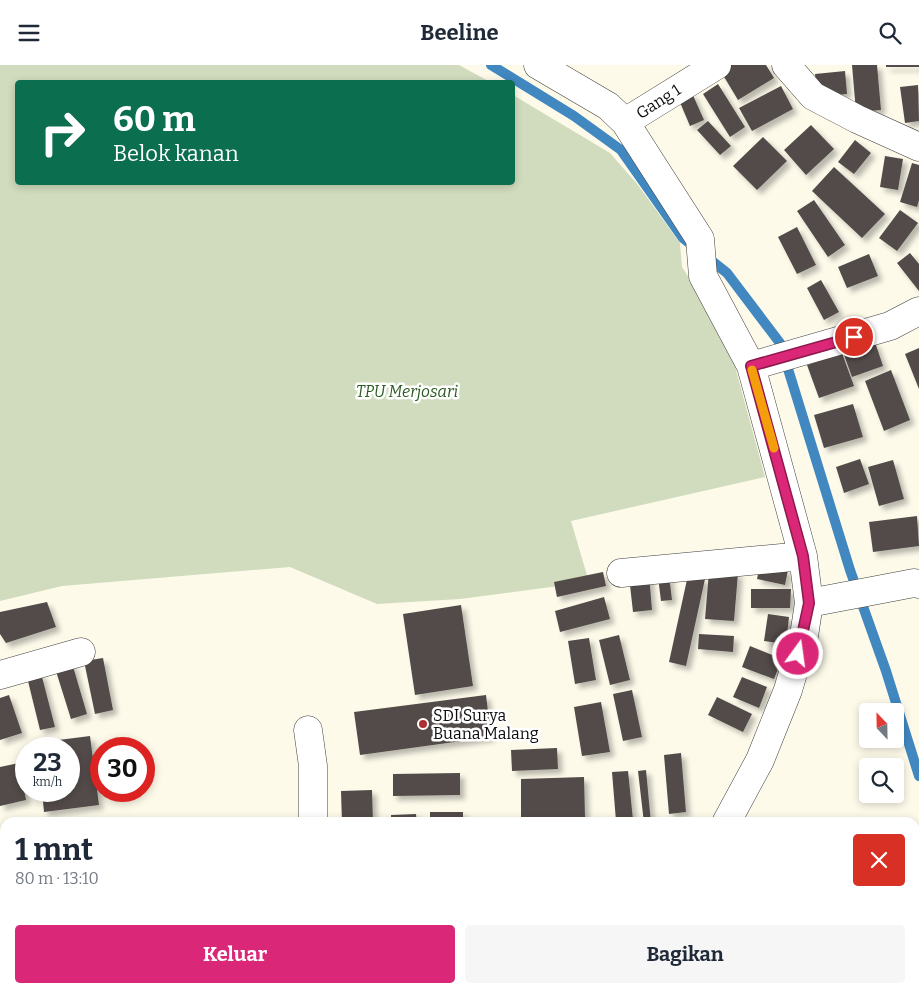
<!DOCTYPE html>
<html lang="id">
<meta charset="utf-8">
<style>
:root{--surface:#fff;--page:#f6f6f7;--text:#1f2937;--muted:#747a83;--accent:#db2777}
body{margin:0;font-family:Bitter,serif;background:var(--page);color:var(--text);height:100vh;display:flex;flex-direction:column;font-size:19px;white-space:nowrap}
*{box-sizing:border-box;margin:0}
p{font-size:16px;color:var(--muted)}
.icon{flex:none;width:28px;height:28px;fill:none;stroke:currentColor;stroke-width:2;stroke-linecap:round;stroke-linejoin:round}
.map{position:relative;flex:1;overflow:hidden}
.side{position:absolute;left:0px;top:752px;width:920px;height:176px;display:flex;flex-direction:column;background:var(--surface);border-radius:15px 15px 0 0;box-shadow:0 2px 8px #0003}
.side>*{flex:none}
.banner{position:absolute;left:15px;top:15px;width:500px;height:105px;border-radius:5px;box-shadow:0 2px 8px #0003;background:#0b6e4f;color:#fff;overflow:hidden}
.needle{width:32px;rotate:338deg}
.controls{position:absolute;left:859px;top:638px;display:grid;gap:10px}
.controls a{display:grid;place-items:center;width:45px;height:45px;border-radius:5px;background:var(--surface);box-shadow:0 2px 8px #0003;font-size:25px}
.speed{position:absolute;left:15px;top:672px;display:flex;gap:10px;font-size:25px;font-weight:700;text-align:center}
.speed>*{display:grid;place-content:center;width:65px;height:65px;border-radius:50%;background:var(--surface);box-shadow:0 2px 8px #0003;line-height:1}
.speed small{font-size:12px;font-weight:400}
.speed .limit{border:8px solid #d22;background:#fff;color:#111}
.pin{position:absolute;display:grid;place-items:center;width:42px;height:42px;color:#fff;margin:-21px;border:2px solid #fff;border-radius:50%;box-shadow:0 1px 5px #0007}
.me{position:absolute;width:55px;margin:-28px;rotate:14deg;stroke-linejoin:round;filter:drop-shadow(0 0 4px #0008)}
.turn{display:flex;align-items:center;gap:18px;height:105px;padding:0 15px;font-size:22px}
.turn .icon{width:65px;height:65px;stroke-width:2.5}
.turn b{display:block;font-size:35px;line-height:42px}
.round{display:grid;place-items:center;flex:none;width:52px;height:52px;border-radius:5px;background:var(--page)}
.summary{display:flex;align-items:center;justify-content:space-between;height:85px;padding:0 15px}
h1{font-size:30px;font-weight:700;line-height:38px}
.button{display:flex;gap:10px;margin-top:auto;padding:10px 15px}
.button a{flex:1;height:58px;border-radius:5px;background:var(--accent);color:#fff;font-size:20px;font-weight:700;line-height:58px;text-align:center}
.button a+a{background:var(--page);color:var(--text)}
header{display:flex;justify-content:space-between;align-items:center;height:65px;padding:0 15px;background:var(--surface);font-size:22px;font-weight:700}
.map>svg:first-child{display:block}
.cemetery{fill:#d1dcbe}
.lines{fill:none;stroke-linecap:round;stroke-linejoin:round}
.stream{stroke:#4187c0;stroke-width:10}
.building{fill:#524c48;filter:url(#shadow)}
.street-casing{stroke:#3e3e3e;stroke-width:29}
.secondary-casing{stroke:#2d2d2d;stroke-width:29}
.street{stroke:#fff;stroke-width:28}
.secondary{stroke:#f8f3ab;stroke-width:28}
.route-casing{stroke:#8e194d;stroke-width:12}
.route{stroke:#db2777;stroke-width:9}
.slow{stroke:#f59e0b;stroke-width:9}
.poi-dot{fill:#ad3030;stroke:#fff;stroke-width:2}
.labels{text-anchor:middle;stroke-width:5;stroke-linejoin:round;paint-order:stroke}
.street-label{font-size:16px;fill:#0b0b0b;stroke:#fff}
.park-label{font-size:16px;font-style:italic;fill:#2b5b22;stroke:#fff}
.poi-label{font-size:16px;fill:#0b0b0b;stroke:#fff;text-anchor:start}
</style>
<header><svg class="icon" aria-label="menu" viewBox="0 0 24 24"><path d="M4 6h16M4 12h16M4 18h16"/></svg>Beeline<svg class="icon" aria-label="search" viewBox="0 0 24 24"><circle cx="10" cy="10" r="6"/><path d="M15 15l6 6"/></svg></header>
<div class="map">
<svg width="919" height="928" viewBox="0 0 919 928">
<defs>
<filter id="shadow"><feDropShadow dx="4.5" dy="4.5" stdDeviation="2.5" flood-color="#0004"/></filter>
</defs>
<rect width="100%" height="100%" fill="#fdfaea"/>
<path class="cemetery" d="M 0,0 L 459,0 L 490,17 L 18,18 L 18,118 L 512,118 L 513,30 L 610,88 L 638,120 L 680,178 L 682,202 L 727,272 L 765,412 L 571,456 L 589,517 L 460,534 L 377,539 L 290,502 L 62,521 L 0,536 Z"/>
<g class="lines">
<path class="stream" d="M 491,0 L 574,51 L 621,85 L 683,173 L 693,181
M 707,192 L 727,208 L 780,278 L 850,505 L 886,606 L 919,711"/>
</g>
<path class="building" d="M 729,0 L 766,0 L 774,13 L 738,35 L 720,5 Z
M 852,0 L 877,0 L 881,45 L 856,47 Z
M 886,0 L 919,0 L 919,2 L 886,2 Z
M 845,6 L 847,29 L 817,32 L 815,9 Z
M 718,19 L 745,62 L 730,72 L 703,29 Z
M 918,20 L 919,56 L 905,58 L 900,22 Z
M 781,21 L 793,44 L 752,66 L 739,43 Z
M 692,28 L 704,55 L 690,61 L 679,35 Z
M 708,56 L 731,81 L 720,90 L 697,65 Z
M 811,60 L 834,84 L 806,110 L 784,85 Z
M 763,72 L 787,96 L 757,125 L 733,101 Z
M 855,75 L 871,88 L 854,109 L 838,97 Z
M 885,91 L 903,94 L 898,125 L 880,122 Z
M 912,98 L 919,100 L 919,135 L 917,142 L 900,137 Z
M 834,102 L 885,149 L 862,173 L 812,126 Z
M 814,135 L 845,180 L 828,192 L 797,146 Z
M 900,145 L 918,158 L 897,186 L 879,173 Z
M 797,162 L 816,200 L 797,209 L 778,172 Z
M 910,188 L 919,199 L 919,226 L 897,198 Z
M 869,189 L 878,211 L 847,223 L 838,202 Z
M 821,215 L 839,247 L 824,255 L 807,223 Z
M 875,277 L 883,301 L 852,312 L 843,287 Z
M 919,283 L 919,324 L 905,289 Z
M 842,288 L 854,321 L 819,333 L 807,300 Z
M 891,305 L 910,355 L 884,366 L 865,316 Z
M 853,339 L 863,372 L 824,383 L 814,350 Z
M 860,394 L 869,419 L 844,428 L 836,402 Z
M 893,395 L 904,434 L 879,441 L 868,402 Z
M 917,451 L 919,481 L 873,487 L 869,457 Z
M 760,499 L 788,505 L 785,520 L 757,514 Z
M 709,506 L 738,508 L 734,556 L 705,554 Z
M 603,507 L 606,521 L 557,532 L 554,517 Z
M 649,509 L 652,545 L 633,547 L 629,511 Z
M 669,510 L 672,535 L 661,536 L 658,512 Z
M 688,510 L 705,514 L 686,601 L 669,597 Z
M 751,524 L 791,524 L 790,543 L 751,543 Z
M 604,532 L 610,554 L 560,567 L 555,546 Z
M 47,537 L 56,562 L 6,578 L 0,569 L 0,547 Z
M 461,540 L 473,621 L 415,630 L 403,549 Z
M 768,549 L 789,552 L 786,579 L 764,576 Z
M 699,569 L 734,571 L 733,587 L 698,584 Z
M 619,570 L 630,615 L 610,620 L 599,575 Z
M 589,573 L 596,615 L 575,619 L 568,576 Z
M 750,581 L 782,594 L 774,614 L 742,602 Z
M 103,593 L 113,645 L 95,649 L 84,596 Z
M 72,598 L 87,649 L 71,654 L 55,603 Z
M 41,608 L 55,662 L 40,665 L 27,612 Z
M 742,612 L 767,622 L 759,643 L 733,632 Z
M 632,625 L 642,672 L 623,676 L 613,629 Z
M 9,630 L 22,668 L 0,675 L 0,633 Z
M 486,630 L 491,672 L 360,690 L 354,647 Z
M 717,632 L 752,649 L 743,667 L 708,650 Z
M 601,637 L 610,687 L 582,691 L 574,642 Z
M 90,671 L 99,740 L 44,747 L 42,726 L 69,726 L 69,684 L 36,684 L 35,678 Z
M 557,683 L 558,704 L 512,706 L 511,685 Z
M 681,688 L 686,747 L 669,749 L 664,690 Z
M 19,698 L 26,735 L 0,741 L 0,702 Z
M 646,705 L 651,758 L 644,758 L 638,706 Z
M 628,706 L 633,755 L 616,756 L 612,707 Z
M 460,708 L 460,730 L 393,731 L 393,709 Z
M 584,712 L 585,752 L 521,754 L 521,714 Z
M 372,725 L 373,758 L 342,758 L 341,726 Z
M 430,747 L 463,747 L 463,758 L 430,758 Z
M 416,749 L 417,758 L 391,758 L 391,750 Z
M 915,800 L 919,803 L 919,887 L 915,895 Z
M 0,893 L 5,893 L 5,924 L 9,924 L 9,928 L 0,928 Z
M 28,924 L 44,924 L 44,928 L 28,928 Z
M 218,924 L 239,924 L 239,928 L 218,928 Z
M 713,924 L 769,924 L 768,928 L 712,928 Z"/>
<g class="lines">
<defs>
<path id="street" d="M 538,0 L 608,41 L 625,57 L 700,174 L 703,211 L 751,301 L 803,491 L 809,538 L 804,571 L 788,625 L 760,695 L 726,758
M 786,0 L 813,31 L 857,54 L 919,82
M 625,57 L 717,0
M 751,301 L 890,261 L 919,246
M 621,508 L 803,491
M 809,538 L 914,518 L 919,519
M 0,610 L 81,587
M 308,665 L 313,701 L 313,758
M 325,924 L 326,928
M 697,928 L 698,924"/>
<path id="secondary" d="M 0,836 L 5,836
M 842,924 L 847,928"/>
</defs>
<use href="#street" class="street-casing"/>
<use href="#secondary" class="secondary-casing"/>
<use href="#street" class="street"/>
<use href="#secondary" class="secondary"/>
</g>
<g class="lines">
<defs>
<path id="route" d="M 798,589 L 809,538 L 803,491 L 751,301 L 854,272"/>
</defs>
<use href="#route" class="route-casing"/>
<use href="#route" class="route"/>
<path class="slow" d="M 752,305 L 774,383"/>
</g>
<circle class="poi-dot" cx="423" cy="659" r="5"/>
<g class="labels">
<g class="street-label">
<text transform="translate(658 36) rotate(-33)" y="6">Gang 1</text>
</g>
<g class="park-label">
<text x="407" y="332">TPU Merjosari</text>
</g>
<g class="poi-label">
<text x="433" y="656">SDI Surya<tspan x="433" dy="18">Buana Malang</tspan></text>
</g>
</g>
</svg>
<div class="controls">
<a><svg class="needle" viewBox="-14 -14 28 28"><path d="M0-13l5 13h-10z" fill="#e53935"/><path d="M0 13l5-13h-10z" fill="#747a83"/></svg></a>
<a><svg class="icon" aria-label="search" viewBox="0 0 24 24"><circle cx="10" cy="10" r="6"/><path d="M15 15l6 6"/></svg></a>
</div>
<div class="speed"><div>23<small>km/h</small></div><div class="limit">30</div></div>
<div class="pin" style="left:854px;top:272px;background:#d93025"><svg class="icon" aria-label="arrive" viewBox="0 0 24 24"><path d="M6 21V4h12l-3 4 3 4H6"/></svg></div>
<svg class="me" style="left:798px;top:589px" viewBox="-20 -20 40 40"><circle r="17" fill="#db2777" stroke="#fff" stroke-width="3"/><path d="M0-11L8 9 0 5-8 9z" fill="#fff"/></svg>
<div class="banner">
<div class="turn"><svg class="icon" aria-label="right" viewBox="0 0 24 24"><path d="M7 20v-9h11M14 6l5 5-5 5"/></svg><div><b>60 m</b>Belok kanan</div></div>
</div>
<section class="side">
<div class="summary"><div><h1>1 mnt</h1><p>80 m · 13:10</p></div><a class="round" style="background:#d93025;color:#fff"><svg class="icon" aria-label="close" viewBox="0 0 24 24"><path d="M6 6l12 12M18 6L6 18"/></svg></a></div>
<div class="button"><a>Keluar</a><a>Bagikan</a></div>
</section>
</div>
